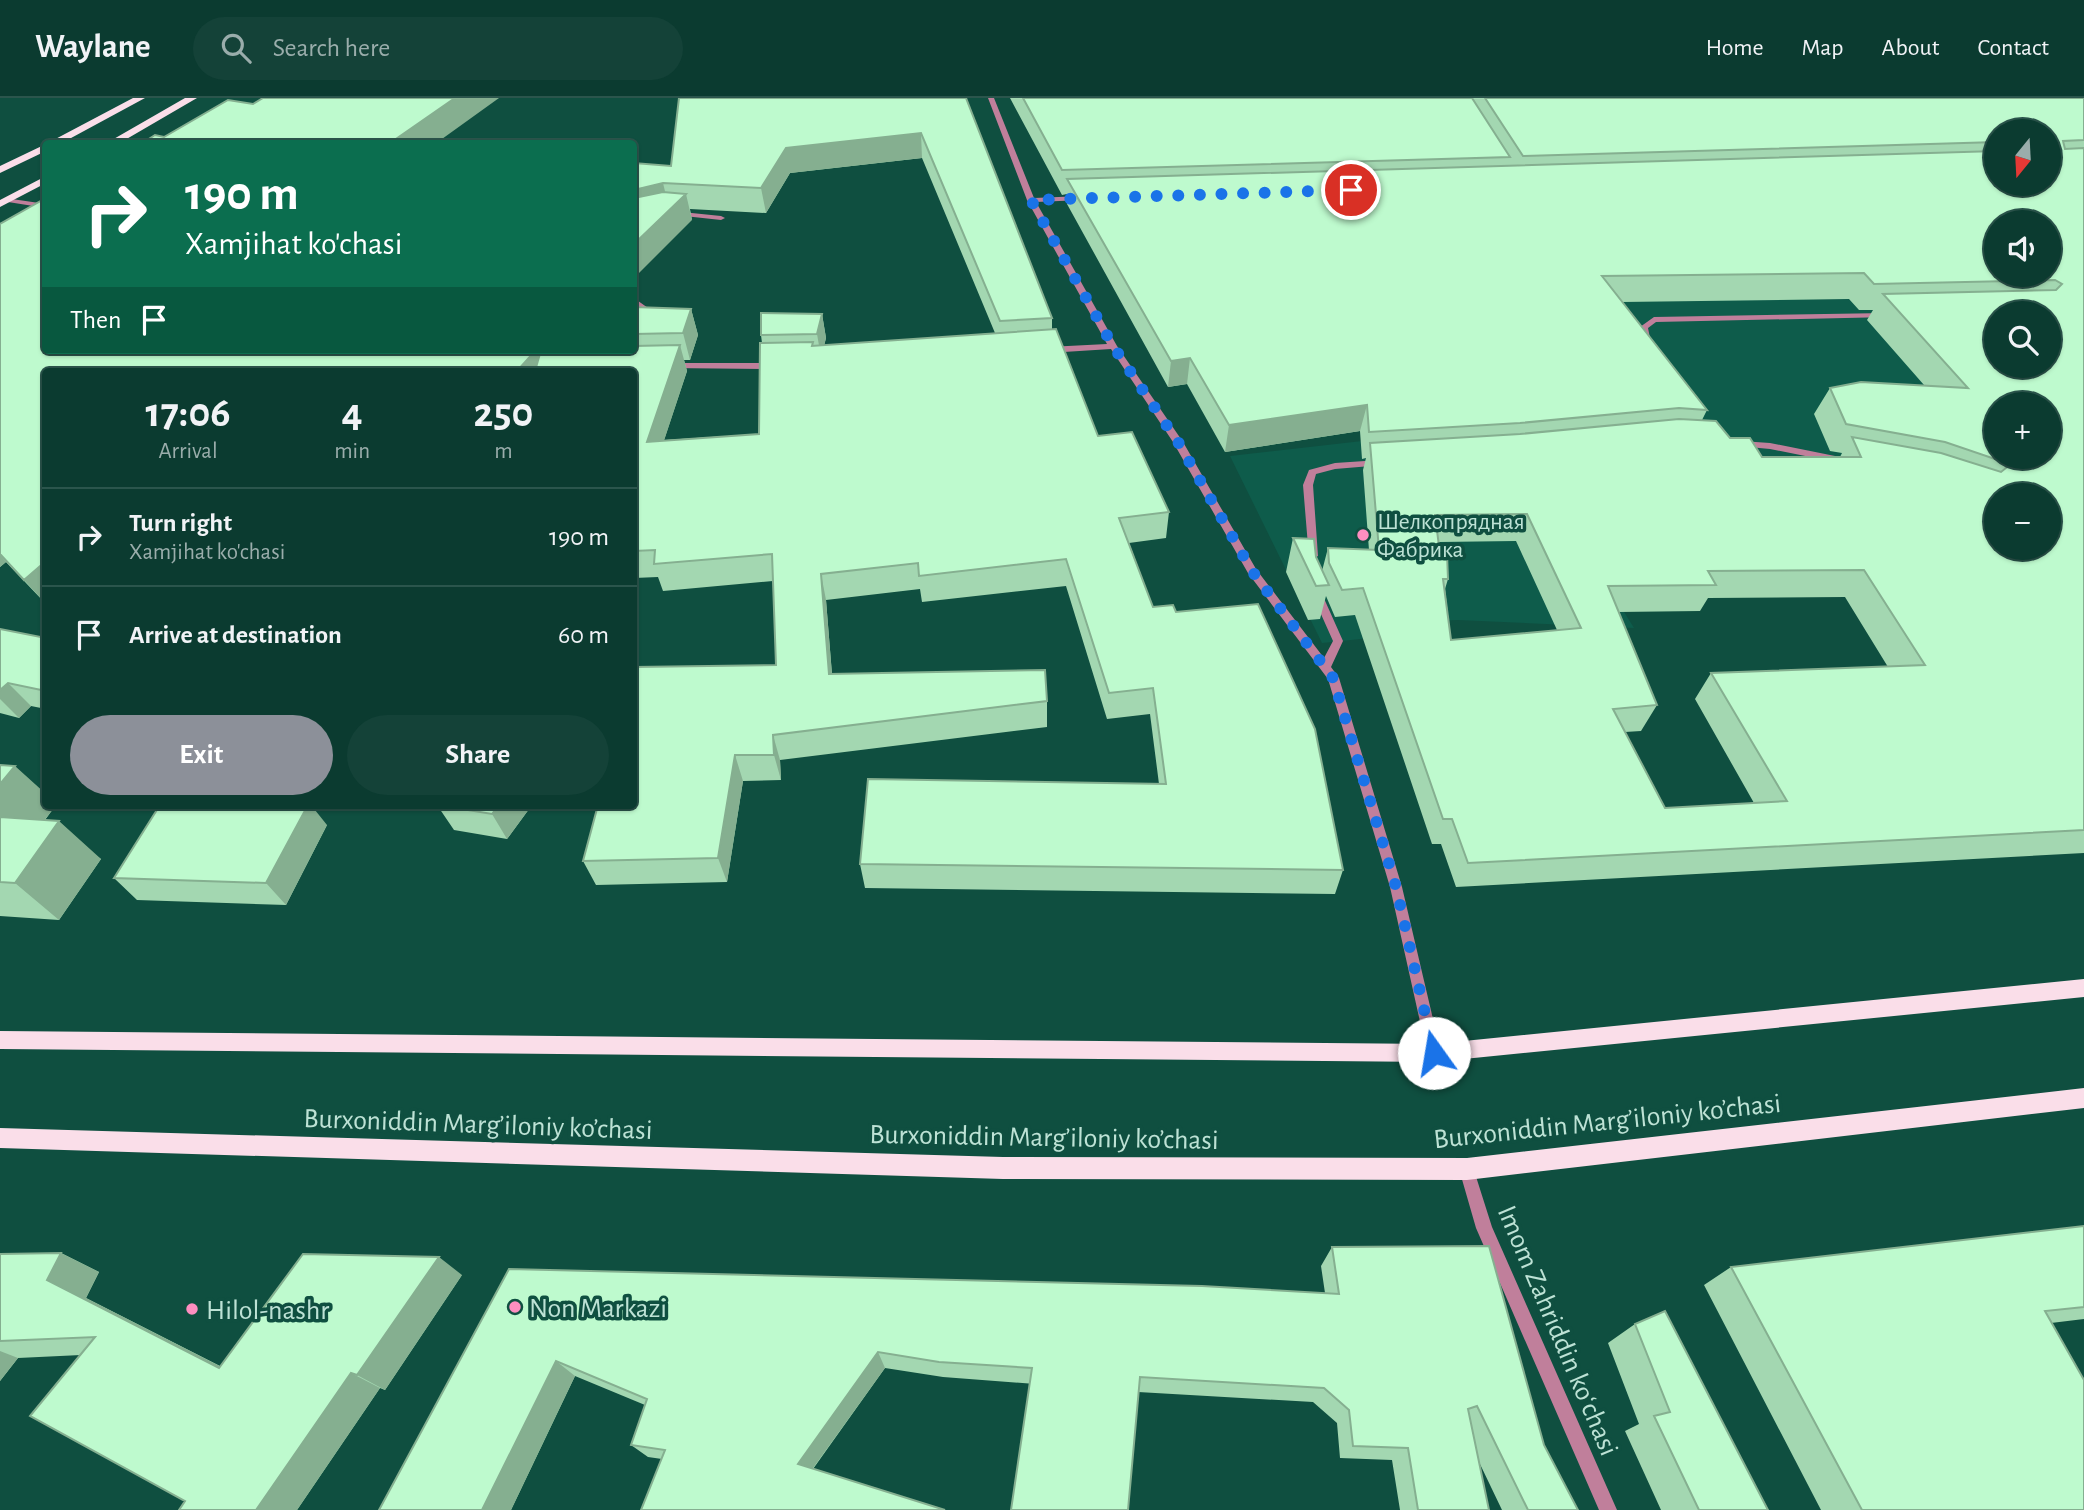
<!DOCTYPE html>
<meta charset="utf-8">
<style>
:root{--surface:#0b3b30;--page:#144238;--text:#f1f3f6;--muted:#9aadab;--line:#2b554c;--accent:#8c9099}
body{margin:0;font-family:"Alegreya Sans",sans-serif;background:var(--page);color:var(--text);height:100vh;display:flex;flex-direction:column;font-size:26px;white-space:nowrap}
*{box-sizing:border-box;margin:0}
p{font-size:23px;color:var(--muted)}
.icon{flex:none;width:38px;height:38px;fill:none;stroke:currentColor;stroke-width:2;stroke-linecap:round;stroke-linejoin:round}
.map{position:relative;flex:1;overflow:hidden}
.drawer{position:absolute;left:42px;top:270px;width:595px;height:441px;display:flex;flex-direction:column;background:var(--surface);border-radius:7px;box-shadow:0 2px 5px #0004,0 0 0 2px var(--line)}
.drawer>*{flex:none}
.hud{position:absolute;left:42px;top:42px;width:595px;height:214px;border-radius:7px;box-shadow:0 2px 5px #0004,0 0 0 2px var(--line);background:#0b6e4f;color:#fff;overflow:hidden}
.needle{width:46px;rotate:198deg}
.fabs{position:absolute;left:1984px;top:21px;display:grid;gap:14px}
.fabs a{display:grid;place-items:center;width:77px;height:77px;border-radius:50%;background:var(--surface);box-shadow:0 2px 5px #0004,0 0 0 2px var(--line);font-size:35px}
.pin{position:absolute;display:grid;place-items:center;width:60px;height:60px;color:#fff;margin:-30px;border:4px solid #fff;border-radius:50%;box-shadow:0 2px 7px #0007}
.me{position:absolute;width:77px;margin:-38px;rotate:347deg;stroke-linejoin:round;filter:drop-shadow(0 0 5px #0008)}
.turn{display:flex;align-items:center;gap:24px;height:147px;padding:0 28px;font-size:32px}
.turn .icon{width:91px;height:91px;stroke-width:2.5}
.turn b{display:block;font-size:49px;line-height:60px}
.then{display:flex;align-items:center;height:66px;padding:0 28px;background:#0003;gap:14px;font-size:26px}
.eta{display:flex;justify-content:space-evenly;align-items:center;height:119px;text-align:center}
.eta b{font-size:42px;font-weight:700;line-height:49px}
.cta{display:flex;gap:14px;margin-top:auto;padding:14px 28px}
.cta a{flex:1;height:80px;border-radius:42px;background:var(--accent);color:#fff;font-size:28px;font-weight:700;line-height:80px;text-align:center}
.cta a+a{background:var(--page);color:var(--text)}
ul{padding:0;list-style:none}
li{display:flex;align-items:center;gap:21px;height:98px;padding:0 28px;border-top:2px solid var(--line)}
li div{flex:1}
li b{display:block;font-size:26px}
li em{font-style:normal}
header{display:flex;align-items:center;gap:42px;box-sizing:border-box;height:98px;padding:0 35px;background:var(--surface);border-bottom:2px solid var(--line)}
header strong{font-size:33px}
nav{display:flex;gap:38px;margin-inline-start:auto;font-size:24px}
.search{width:490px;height:63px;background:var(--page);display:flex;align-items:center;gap:18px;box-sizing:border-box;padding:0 24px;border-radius:38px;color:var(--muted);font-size:26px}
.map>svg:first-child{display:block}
.built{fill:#0e5c4b;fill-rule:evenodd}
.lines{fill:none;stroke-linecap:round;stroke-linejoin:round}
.minor{fill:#c07f9b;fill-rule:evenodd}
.major{fill:#fadee9;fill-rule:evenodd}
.wall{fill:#a3d7b1;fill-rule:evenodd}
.shaded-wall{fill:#85af90}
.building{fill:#beface;stroke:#85af90;stroke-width:2;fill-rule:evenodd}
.route{stroke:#1a73e8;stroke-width:12;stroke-dasharray:0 21.6}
.poi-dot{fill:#fd8ec0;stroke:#0f4f40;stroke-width:2.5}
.labels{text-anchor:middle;stroke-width:7;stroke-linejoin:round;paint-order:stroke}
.poi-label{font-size:24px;fill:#bde2d5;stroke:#0f4f40;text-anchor:start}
.near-street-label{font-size:28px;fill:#bde2d5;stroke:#0f4f40}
.near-poi-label{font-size:28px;fill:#bde2d5;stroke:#0f4f40;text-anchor:start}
</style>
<header>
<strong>Waylane</strong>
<div class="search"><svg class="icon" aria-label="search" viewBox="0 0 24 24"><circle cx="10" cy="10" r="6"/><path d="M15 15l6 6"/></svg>Search here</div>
<nav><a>Home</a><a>Map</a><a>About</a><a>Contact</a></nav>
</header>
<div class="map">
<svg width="2084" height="1412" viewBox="0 0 2084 1412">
<rect width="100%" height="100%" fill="#0f4f40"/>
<path class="built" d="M 2049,158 L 2084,192 L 2084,223 L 2049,225 L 2049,215 L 1997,215 L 1997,268 L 2049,268 L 2049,247 L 2084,282 L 2084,429 L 2049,430 L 2049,397 L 1997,397 L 1997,431 L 1949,433 L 1964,498 L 1584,449 L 1634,530 L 1458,522 L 1401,524 L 1399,537 L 1322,545 L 1230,358 L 1520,325 L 1427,171 L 1762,166 L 1997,159 L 1997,177 L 2049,177 ZM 1997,306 L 2049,306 L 2049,359 L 1997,359 Z"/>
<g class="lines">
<path class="minor" d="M 988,0 L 994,0 L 1034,100 L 1083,98 L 1087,100 L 1083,102 L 1036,104 L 1117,248 L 1183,344 L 1256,471 L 1324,560 L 1333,543 L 1312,496 L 1317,492 L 1322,496 L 1343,543 L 1331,569 L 1339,580 L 1402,789 L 1441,955 L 1439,960 L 1434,962 L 1429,960 L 1427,955 L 1390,789 L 1328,581 L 1248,475 L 1173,344 L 1111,251 L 1048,255 L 1044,252 L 1048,249 L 1107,246 L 1027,102 Z
M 5,100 L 46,106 L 46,110 L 8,104 L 4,102 Z
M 672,113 L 721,118 L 725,120 L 721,122 L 675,117 L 672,117 Z
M 634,200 L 648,210 L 638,228 L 634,231 L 634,221 L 640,211 L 634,206 Z
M 1887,215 L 1890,215 L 1890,219 L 1656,224 L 1648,230 L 1651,245 L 1647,248 L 1643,245 L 1640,229 L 1654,219 Z
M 671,265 L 775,265 L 779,268 L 775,271 L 668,270 L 667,268 Z
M 1741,343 L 1770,345 L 1840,359 L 1845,362 L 1840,365 L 1770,351 L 1738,348 L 1738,344 Z
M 1380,362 L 1383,363 L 1383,367 L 1335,371 L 1316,376 L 1313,387 L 1318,458 L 1313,461 L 1309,460 L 1303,387 L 1309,372 L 1335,365 Z
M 1467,1064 L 1472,1066 L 1492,1129 L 1617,1412 L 1599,1412 L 1476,1130 L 1459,1071 L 1462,1066 Z"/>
<path class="major" d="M 133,0 L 145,0 L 60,46 L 46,46 Z
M 185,0 L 197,0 L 118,46 L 105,46 Z
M 46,46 L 46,53 L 0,75 L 0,68 Z
M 46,78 L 46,85 L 0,109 L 0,102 Z
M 2084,881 L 2084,899 L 1434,964 L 0,951 L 0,933 L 1434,946 Z
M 2084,990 L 2084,1010 L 1467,1082 L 1003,1081 L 0,1050 L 0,1030 L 1003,1059 L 1467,1060 Z"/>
</g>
<path class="wall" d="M 966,0 L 1052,220 L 1052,231 L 1098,338 L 1169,414 L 1166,440 L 1129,445 L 1153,509 L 1176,514 L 1343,772 L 1335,796 L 865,790 L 860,766 L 1159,686 L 1150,616 L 1107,621 L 1066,488 L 922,504 L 920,491 L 826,502 L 832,576 L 1047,603 L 1047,629 L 780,662 L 781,682 L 743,683 L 727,784 L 596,787 L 583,763 L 776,567 L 773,483 L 663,493 L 658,479 L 634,480 L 634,273 L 46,273 L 46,506 L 6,464 L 0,469 L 0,126 L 46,252 L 634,252 L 634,209 L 691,211 L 698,237 L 690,262 L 684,262 L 687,273 L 664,342 L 759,336 L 762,245 L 761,237 L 822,216 L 826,240 L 824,248 L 995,235 L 922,60 L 790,75 L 766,115 L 690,111 L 692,122 L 634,65 L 671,68 Z
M 1010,0 L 2084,0 L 2084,755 L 1456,789 L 1441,746 L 1432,746 L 1355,517 L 1335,519 L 1326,498 L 1320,521 L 1308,522 L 1286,474 L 1293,440 L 1316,459 L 1322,473 L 1328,450 L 1369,452 L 1363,372 L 1366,360 L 1362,361 L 1360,333 L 1225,354 L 1187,286 L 1168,289 L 1067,106 L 1067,96 L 1062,97 ZM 1997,33 L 2049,33 L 1997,86 ZM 1849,201 L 1859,212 L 1873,212 L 1867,222 L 1924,287 L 1830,290 L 1814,316 L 1830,353 L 1842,355 L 1840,359 L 1762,359 L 1702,322 L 1707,312 L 1622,204 ZM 1516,443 L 1557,532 L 1451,542 L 1445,491 L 1448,481 L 1440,456 L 1439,444 ZM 1845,499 L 1888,569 L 1711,575 L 1695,601 L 1754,705 L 1665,710 L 1625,634 L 1641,633 L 1657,607 L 1618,514 L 1700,513 L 1708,500 Z
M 0,531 L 46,540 L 46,611 L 31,608 L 19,620 L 0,615 Z
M 0,667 L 46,707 L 56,707 L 45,722 L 101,761 L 59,822 L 0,818 Z
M 437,707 L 540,707 L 532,707 L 507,741 L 454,732 Z
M 327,727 L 286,807 L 137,802 L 114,780 Z
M 2084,1128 L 2084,1221 L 2051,1225 L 2084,1412 L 1821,1412 L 1704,1187 L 1731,1169 Z
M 1332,1149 L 1544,1347 L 1578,1412 L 1502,1412 L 1479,1364 L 1489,1412 L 1400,1412 L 1392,1362 L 1340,1360 L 1337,1325 L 1313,1304 L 1138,1294 L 943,1279 L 885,1270 L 813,1371 L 662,1361 L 648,1359 L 631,1347 L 645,1307 L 575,1278 L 511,1412 L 379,1412 L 509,1171 L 1325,1195 L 1321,1168 Z
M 61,1155 L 99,1174 L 86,1200 L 220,1268 L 462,1177 L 385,1292 L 380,1290 L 297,1412 L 179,1412 L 185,1403 L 81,1257 L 18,1260 L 0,1283 L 0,1156 Z
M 1635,1226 L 1768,1412 L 1661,1412 L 1625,1333 L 1639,1326 L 1608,1245 Z"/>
<path class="shaded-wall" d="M 455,0 L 499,0 L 435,46 L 394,46 L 393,43 Z
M 921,35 L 922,60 L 790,75 L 766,115 L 761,90 L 786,50 Z
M 663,85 L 669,110 L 634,119 L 634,92 Z
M 686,96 L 692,122 L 634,180 L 634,146 Z
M 691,211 L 698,237 L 690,262 L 683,235 Z
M 822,216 L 826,240 L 821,259 L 817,236 Z
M 680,247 L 687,273 L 655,370 L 647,344 Z
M 536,252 L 547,252 L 551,273 L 517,273 Z
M 1190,260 L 1187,286 L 1168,289 L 1171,263 Z
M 1367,307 L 1360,333 L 1225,354 L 1229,327 Z
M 0,457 L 6,464 L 0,469 Z
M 46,463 L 46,506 L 24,482 Z
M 821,476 L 826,502 L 834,602 L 829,576 Z
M 8,585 L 31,608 L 19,620 L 0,601 L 0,592 Z
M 773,637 L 780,662 L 781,682 L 774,657 Z
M 735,657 L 743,683 L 727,784 L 718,760 Z
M 15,668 L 46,696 L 46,707 L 56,707 L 19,756 L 0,739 L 0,686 Z
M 308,707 L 311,707 L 327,727 L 286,807 L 266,785 Z
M 499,707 L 532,707 L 507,741 L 492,716 Z
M 59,723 L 101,761 L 59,822 L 15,785 Z
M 61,1155 L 99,1174 L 86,1200 L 253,1285 L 219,1270 L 47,1182 Z
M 439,1159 L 462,1177 L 385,1292 L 357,1277 Z
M 0,1253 L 18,1260 L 0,1283 Z
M 878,1254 L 885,1270 L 808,1377 L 798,1366 Z
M 556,1263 L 575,1278 L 511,1412 L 482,1412 Z
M 351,1275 L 380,1290 L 297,1412 L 256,1412 Z"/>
<path class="building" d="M 263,0 L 455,0 L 393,43 L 421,46 L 141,46 L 155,37 L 164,39 L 228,2 L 253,6 Z
M 679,0 L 966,0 L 1052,220 L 1000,223 L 921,35 L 786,50 L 761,90 L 663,85 L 634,92 L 634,65 L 671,68 Z
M 1023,0 L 1472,0 L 1510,59 L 1062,72 Z
M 1485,0 L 2084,0 L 2084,42 L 2063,43 L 2065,51 L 2084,50 L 2084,732 L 1468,765 L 1452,721 L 1443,721 L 1363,490 L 1342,492 L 1329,465 L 1328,450 L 1379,452 L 1370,345 L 1520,336 L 1679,321 L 1716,323 L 1730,340 L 1750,340 L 1762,359 L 1861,359 L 1852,339 L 1941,355 L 2001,374 L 2006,370 L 2004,364 L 1945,344 L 1846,326 L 1830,290 L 1861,284 L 1968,290 L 1883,196 L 2056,192 L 2062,186 L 2055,182 L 1874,186 L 1864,175 L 1602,178 L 1707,312 L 1679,310 L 1520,325 L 1369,334 L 1367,307 L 1229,327 L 1190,260 L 1171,263 L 1067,81 L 1997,53 L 1997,86 L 2049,86 L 2049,33 L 1997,33 L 1997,44 L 1523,58 ZM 1997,124 L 2049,124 L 2049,177 L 1997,177 ZM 1997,215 L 2049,215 L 2049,268 L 1997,268 ZM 1997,306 L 2049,306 L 2049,359 L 1997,359 ZM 1997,397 L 2049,397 L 2049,450 L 1997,450 ZM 1527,416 L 1581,530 L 1451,542 L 1443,481 L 1448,481 L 1447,456 L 1440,456 L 1435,417 ZM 1864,472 L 1925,567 L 1711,575 L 1787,703 L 1665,710 L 1613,611 L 1657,607 L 1608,488 L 1716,487 L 1708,473 Z
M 663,94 L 686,96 L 634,146 L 634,100 Z
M 46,100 L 46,252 L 536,252 L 517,273 L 46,273 L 46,463 L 24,482 L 0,456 L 0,126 Z
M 634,209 L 691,211 L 683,235 L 634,236 Z
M 761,215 L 822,216 L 817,236 L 761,237 Z
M 1056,231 L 1098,338 L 1132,334 L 1169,414 L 1119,420 L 1153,509 L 1173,507 L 1176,514 L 1258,506 L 1315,631 L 1343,772 L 860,766 L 868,681 L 1166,686 L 1153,590 L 1109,595 L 1066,461 L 919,478 L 918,465 L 821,476 L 829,576 L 1045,572 L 1047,603 L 773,637 L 774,657 L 735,657 L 718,760 L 583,763 L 598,707 L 634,707 L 634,569 L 776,567 L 772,456 L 654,466 L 655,452 L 634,453 L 634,273 L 535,273 L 541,252 L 634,252 L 634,248 L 680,247 L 647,344 L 759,336 L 760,245 L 813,244 L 812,248 Z
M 1293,440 L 1314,441 L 1316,459 L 1329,487 L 1316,488 Z
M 0,531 L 46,540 L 46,593 L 8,585 L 0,592 Z
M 0,667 L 15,668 L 0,686 Z
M 160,707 L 308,707 L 266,785 L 114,780 Z
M 437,707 L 499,707 L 492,716 Z
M 0,719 L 59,723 L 15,785 L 0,784 Z
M 2084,1128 L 2084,1209 L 2045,1213 L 2084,1282 L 2084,1412 L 1862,1412 L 1731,1169 Z
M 1489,1148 L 1544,1347 L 1578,1412 L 1528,1412 L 1477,1308 L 1468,1311 L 1489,1412 L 1418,1412 L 1408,1350 L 1353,1348 L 1349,1312 L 1324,1290 L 1140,1279 L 1128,1412 L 1011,1412 L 1032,1270 L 939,1264 L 878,1254 L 798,1366 L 945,1412 L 641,1412 L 665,1352 L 631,1347 L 647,1301 L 556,1263 L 482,1412 L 379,1412 L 509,1171 L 1202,1188 L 1339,1196 L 1332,1149 Z
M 61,1155 L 47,1182 L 219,1270 L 303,1156 L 439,1159 L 357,1277 L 351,1275 L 256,1412 L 179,1412 L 185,1403 L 30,1318 L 95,1239 L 0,1243 L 0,1156 Z
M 1665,1213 L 1768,1412 L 1699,1412 L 1654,1318 L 1670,1314 L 1635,1226 Z"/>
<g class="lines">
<path class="route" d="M 1351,92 L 1031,102 L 1113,248 L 1178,344 L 1252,473 L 1333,580 L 1396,789 L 1434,955"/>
</g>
<g class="poi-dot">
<circle cx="1363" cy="437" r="7"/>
<circle cx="515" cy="1209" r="7"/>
<circle cx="192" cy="1211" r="7"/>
</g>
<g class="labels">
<g class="poi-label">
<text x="1377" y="431">Шелкопрядная<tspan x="1377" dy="28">Фабрика</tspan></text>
</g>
<g class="near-street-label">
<text transform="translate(1607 1022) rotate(-6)" y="10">Burxoniddin Marg’iloniy ko’chasi</text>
<text transform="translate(478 1025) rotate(2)" y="10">Burxoniddin Marg’iloniy ko’chasi</text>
<text transform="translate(1044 1038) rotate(1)" y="10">Burxoniddin Marg’iloniy ko’chasi</text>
<text transform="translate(1559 1232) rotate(67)" y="10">Imom Zahriddin koʻchasi</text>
</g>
<g class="near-poi-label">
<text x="529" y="1219">Non Markazi</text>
<text x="206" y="1221">Hilol-nashr</text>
</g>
</g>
</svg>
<div class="fabs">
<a><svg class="needle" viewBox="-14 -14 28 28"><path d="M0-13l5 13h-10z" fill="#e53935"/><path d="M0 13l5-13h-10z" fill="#9aadab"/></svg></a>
<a><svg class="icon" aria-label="sound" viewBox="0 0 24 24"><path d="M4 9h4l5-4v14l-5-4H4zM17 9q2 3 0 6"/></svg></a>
<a><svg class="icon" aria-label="search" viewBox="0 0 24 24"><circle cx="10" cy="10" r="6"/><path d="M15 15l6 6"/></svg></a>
<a>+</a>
<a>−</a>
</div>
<div class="pin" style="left:1351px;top:92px;background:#d93025"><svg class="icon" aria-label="arrive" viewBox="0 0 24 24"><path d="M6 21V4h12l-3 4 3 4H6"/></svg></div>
<svg class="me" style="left:1434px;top:955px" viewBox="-20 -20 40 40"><circle r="19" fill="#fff"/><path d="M0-13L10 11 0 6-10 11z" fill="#1a73e8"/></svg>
<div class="hud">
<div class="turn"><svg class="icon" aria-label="right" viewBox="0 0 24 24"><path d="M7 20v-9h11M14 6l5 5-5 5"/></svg><div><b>190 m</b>Xamjihat ko'chasi</div></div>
<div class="then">Then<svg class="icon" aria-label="arrive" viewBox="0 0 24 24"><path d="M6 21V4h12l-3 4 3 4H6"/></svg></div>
</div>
<section class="drawer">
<div class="eta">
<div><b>17:06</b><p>Arrival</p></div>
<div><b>4</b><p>min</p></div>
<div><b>250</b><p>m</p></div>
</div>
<ul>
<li><svg class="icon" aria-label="right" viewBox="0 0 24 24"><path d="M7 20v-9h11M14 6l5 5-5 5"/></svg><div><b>Turn right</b><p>Xamjihat ko'chasi</p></div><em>190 m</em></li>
<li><svg class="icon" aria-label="arrive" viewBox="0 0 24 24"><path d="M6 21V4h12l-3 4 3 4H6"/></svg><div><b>Arrive at destination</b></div><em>60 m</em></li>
</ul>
<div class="cta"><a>Exit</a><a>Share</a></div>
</section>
</div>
